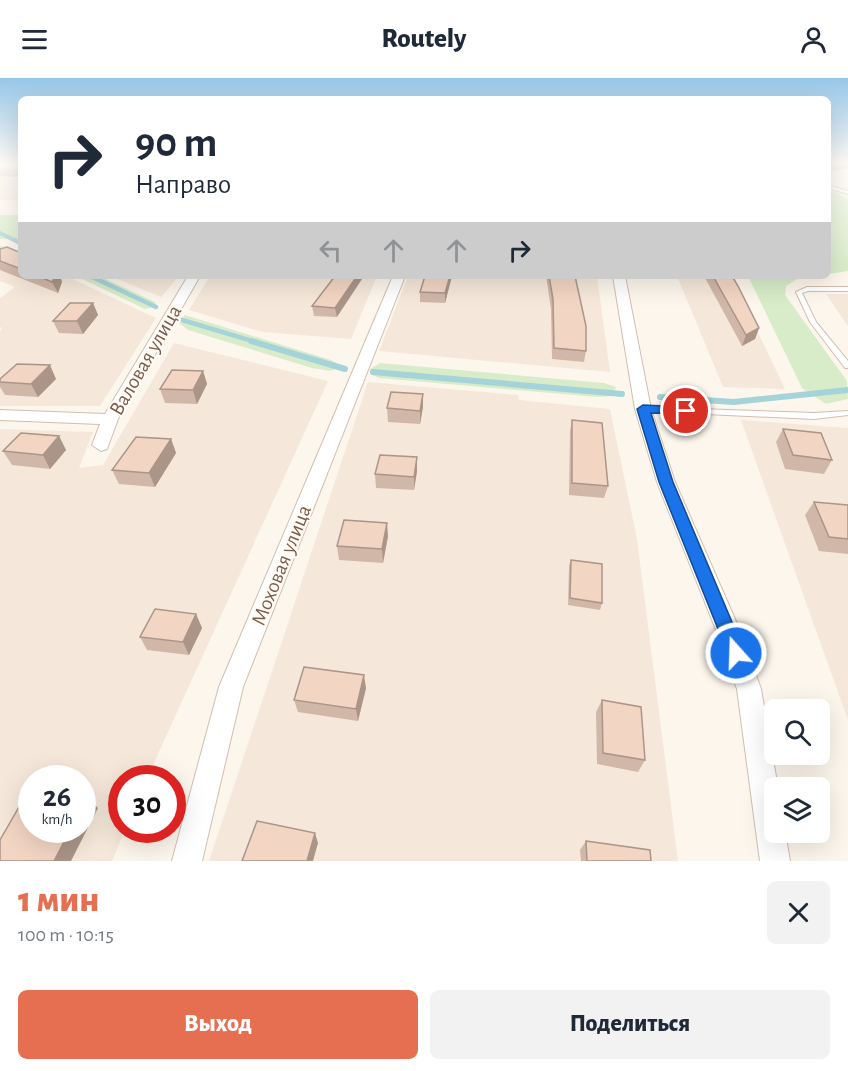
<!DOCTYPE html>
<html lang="ru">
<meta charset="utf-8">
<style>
:root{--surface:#fff;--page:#f2f2f3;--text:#1f2937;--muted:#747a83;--accent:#e76f51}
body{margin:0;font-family:"Alegreya Sans",sans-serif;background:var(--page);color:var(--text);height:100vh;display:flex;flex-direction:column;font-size:22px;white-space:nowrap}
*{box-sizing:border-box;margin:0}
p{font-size:20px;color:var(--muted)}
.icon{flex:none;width:33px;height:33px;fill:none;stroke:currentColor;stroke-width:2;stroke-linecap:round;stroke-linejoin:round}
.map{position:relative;height:783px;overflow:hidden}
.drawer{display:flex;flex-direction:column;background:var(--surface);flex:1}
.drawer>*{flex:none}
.top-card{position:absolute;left:18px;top:18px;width:813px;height:183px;border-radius:9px;box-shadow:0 6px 24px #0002;background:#fff;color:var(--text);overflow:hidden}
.controls{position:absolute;left:764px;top:621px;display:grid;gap:12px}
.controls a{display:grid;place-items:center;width:66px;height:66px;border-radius:9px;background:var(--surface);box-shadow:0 6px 24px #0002;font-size:30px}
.speed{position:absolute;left:18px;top:687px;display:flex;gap:12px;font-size:30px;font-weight:700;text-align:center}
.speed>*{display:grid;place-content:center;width:78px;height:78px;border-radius:50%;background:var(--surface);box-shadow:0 6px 24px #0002;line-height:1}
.speed small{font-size:15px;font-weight:400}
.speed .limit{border:9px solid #d22;background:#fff;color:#111}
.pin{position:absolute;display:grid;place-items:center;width:51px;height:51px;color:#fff;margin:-26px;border:3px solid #fff;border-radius:50%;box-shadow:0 2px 6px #0007}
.me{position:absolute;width:66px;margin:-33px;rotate:340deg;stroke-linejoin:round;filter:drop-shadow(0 0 4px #0008)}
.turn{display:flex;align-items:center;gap:21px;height:126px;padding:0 18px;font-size:27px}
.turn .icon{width:78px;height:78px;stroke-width:2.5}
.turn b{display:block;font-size:42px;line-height:51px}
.lanes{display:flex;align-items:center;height:57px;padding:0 18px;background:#0003;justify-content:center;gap:30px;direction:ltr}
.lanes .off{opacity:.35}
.round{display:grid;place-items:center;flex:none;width:63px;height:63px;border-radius:9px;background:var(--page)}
.overview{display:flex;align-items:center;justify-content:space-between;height:102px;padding:0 18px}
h1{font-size:36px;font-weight:800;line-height:45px;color:var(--accent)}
.cta{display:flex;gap:12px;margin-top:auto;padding:12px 18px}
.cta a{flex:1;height:69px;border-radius:9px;background:var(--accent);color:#fff;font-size:24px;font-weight:800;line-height:69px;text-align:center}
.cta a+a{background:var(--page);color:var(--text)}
header{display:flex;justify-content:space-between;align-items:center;height:78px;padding:0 18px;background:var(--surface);font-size:27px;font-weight:800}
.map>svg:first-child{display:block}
.residential{fill:#f5e8da;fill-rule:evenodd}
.green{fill:#d8ecc9}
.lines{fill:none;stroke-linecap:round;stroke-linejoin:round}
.stream-far2{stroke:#a5d3da;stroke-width:4}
.stream-far1{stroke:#a5d3da;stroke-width:4.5}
.stream{stroke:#a5d3da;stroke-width:6}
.service-casing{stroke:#d1beb0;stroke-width:2}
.minor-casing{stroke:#d1beb0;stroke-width:2}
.service{fill:#fff;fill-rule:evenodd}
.minor{fill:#fff;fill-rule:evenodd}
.wall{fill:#d1b7a8}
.shaded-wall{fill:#aa9588}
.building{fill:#f3d5c3;stroke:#aa9588;stroke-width:1.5}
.route{fill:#1a73e8;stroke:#114b97;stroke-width:1.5}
.labels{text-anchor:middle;stroke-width:4.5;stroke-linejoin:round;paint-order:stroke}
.street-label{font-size:21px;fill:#7a5c4d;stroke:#fffaf3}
</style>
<header><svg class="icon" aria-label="menu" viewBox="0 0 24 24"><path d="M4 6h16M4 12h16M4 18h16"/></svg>Routely<svg class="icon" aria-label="person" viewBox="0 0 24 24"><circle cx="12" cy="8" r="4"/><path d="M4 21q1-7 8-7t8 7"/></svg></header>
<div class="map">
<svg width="848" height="783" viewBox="0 0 848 783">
<rect width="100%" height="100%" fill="#fdf6ec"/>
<path class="residential" d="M 21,85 L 21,122 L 0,122 L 0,92 Z
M 0,167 L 21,177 L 21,198 L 66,198 L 156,240 L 100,328 L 0,328 L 0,254 L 2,250 L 0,249 L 0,220 L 15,209 L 0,203 Z
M 110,198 L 179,198 L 161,219 Z
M 210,198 L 377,198 L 351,261 L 262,254 L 189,232 Z
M 408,198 L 597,198 L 610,294 L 379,273 Z
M 677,198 L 731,198 L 785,311 L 723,309 Z
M 826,216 L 848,216 L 848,248 L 845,244 Z
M 174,265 L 328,303 L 147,700 L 122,700 L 122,752 L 125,752 L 112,783 L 0,783 L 0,351 L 93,354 L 79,390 L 103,387 ZM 32,700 L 82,700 L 82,752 L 32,752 Z
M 368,304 L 518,317 L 519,322 L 610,331 L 637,461 L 678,783 L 209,783 Z
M 741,342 L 848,350 L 848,642 L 790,480 Z"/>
<path class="green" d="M 828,111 L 848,121 L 848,193 L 828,196 Z
M 0,137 L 21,137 L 21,160 L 0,161 Z
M 76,198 L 99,198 L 155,224 L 156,229 L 145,231 Z
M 748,198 L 812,198 L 799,200 L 786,208 L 785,217 L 847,303 L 848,321 L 826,326 L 802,310 Z
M 185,237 L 331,282 L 342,288 L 331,293 L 312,290 L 188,252 L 178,244 Z
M 380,285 L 604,305 L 616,309 L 613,318 L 597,319 L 379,300 L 372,297 L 370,291 Z"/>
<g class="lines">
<path class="stream-far2" d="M 0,155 L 18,164"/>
<path class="stream-far1" d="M 15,162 L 21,165
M 90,198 L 156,229
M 182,242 L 256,264"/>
<path class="stream" d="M 251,263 L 345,291
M 373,294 L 622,316
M 660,319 L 734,324 L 848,312"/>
<defs>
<path id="service" d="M 828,107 L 848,113 L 848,116 L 828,110 Z
M 807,209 L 848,209 L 848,213 L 808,213 L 802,215 L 816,244 L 848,283 L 848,290 L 845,290 L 810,244 L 796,214 Z
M 640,329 L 814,335 L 848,333 L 848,337 L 814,341 L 643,333 L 640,333 L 639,331 Z"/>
<path id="minor" d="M 188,198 L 200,198 L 118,341 L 107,371 L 101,373 L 92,367 L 100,346 L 0,342 L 0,332 L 105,336 Z
M 393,198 L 405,198 L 243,609 L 202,783 L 172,783 L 219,609 Z
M 613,198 L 625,198 L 651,331 L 675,404 L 742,557 L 761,611 L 778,710 L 774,710 L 774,754 L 785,754 L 790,783 L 760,783 L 737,611 L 718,557 L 657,404 L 635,331 Z"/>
</defs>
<use href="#service" class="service-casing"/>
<use href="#minor" class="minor-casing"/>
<use href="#service" class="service"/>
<use href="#minor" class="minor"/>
</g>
<path class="wall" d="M 0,85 L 21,85 L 21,97 L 17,99 L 0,98 Z
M 0,171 L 21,175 L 21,198 L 60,198 L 62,204 L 58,215 L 0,192 Z
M 335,198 L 337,239 L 314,238 L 312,228 Z
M 452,198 L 445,225 L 420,224 L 420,214 Z
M 546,198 L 575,198 L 586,273 L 584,284 L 552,281 L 551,231 Z
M 704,198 L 732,198 L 759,250 L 755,261 L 742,268 Z
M 93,225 L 98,237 L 83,256 L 59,255 L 53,243 Z
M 203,293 L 207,306 L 197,326 L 165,325 L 160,311 Z
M 0,301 L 56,301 L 38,319 L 5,317 L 0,309 Z
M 423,329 L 420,346 L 388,344 L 387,330 Z
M 572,342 L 608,408 L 604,420 L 569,417 L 570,353 Z
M 783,351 L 832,382 L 824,396 L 785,391 L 776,364 Z
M 59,358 L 66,372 L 50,391 L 12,387 L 3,373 Z
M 171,361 L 176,375 L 155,409 L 119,406 L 112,392 Z
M 417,379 L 417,393 L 414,412 L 376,410 L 375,396 Z
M 814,424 L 848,427 L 848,476 L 819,473 L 805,437 Z
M 388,458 L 383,485 L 339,482 L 337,468 Z
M 571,482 L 602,525 L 600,532 L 568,527 L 569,488 Z
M 196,536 L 202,550 L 189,577 L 147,572 L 140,559 Z
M 366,610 L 358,643 L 298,634 L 294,622 Z
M 602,622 L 645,682 L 638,694 L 597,686 L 596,634 Z
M 586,763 L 651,783 L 581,783 L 580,772 Z"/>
<path class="shaded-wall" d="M 830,85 L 848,85 L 848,91 L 828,93 Z
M 21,88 L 21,97 L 17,99 L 14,92 Z
M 55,198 L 60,198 L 62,204 L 58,215 L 52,204 Z
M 357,198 L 364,198 L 337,239 L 335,230 Z
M 450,198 L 452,198 L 445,225 L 445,215 Z
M 93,225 L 98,237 L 83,256 L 77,243 Z
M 759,250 L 755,261 L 742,268 L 746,257 Z
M 50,287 L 56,301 L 38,319 L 31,306 Z
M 203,293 L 207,306 L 197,326 L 193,312 Z
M 423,316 L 423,329 L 420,346 L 420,333 Z
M 59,358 L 66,372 L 50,391 L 43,377 Z
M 171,361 L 176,375 L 155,409 L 149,395 Z
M 417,379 L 417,393 L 414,412 L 414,399 Z
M 387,445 L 388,458 L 383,485 L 382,471 Z
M 196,536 L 202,550 L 189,577 L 183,564 Z
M 364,597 L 366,610 L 358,643 L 356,631 Z
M 87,719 L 98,730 L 71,783 L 54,783 L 70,752 L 82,752 L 82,727 Z
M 315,755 L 318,765 L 313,783 L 307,783 Z"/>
<path class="building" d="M 0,85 L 21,85 L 21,88 L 14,92 L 0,91 Z
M 7,169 L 21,175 L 21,191 L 0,183 L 0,171 Z
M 38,198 L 55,198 L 52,204 Z
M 335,198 L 357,198 L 335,230 L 312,228 Z
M 425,198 L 450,198 L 445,215 L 420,214 Z
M 549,198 L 575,198 L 586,248 L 586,273 L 554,270 L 553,221 Z
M 713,198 L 732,198 L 738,208 L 759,250 L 746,257 Z
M 70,225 L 93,225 L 77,243 L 53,243 Z
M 17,286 L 50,287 L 31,306 L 0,304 L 0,301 Z
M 172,292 L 203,293 L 193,312 L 160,311 Z
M 391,314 L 423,316 L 420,333 L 387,330 Z
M 572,342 L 602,345 L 608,408 L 572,405 Z
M 783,351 L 821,355 L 832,382 L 793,377 Z
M 21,355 L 59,358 L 43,377 L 3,373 Z
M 136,359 L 171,361 L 149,395 L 112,392 Z
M 380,377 L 417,379 L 414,399 L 375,396 Z
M 814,424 L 848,427 L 848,461 L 829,459 Z
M 344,442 L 387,445 L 382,471 L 337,468 Z
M 571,482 L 602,486 L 602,525 L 570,520 Z
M 155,531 L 196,536 L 183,564 L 140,559 Z
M 304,589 L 364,597 L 356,631 L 294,622 Z
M 602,622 L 641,629 L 645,682 L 603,675 Z
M 30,710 L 32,710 L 32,752 L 70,752 L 54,783 L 0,783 L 0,762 Z
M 82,719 L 87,719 L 82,727 Z
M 257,743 L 315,755 L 307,783 L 242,783 Z
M 586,763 L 650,772 L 651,783 L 587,783 Z"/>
<linearGradient id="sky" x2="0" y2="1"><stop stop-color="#97c7e8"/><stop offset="0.44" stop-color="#fefbf6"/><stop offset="1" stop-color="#fefbf6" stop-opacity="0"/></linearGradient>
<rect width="848" height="195" fill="url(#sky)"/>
<path class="route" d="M 643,327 L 686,329 L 692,333 L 686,336 L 651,335 L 673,404 L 745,575 L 742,581 L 736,583 L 730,581 L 659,404 L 637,331 Z"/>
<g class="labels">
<g class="street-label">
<text transform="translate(145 282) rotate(-60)" y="7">Валовая улица</text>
<text transform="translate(281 487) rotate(-68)" y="7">Моховая улица</text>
</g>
</g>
</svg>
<div class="controls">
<a><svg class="icon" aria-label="search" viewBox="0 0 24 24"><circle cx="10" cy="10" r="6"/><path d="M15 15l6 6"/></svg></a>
<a><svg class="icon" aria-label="layers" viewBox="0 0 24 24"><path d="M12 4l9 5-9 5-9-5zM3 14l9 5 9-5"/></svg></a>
</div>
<div class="speed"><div>26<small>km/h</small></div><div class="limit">30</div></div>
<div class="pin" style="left:686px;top:333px;background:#d93025"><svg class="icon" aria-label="arrive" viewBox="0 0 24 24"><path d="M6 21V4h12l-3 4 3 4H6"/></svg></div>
<svg class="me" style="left:736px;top:575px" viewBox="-20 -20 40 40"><circle r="17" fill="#1a73e8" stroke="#fff" stroke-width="3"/><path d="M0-11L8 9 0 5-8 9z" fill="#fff"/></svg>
<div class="top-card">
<div class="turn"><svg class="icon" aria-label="right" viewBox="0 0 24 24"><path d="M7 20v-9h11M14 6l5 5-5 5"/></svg><div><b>90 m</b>Направо</div></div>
<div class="lanes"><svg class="icon off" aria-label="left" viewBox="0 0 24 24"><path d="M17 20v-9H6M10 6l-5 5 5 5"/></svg><svg class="icon off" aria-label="ahead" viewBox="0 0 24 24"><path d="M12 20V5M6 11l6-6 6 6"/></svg><svg class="icon off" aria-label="ahead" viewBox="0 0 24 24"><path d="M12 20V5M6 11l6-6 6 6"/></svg><svg class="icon" aria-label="right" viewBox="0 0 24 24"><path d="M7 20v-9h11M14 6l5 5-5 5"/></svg></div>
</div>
</div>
<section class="drawer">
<div class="overview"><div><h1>1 мин</h1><p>100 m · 10:15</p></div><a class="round"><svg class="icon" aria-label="close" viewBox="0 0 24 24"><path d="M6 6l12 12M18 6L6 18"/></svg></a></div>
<div class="cta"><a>Выход</a><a>Поделиться</a></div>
</section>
